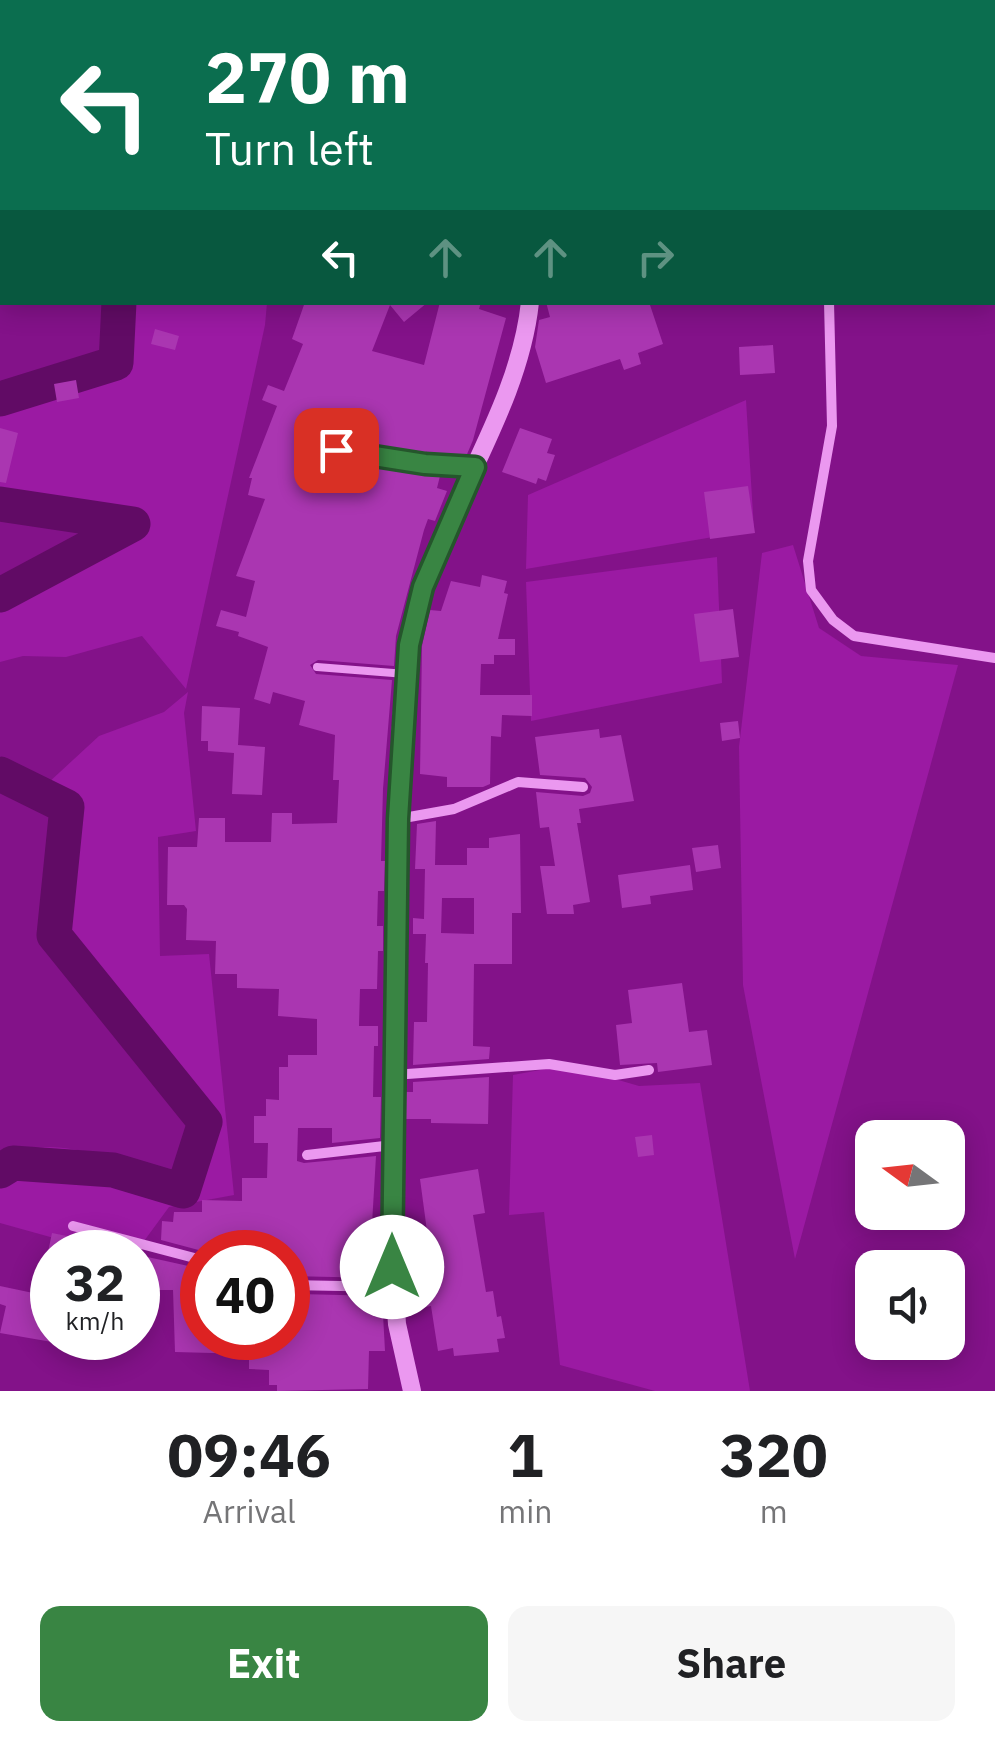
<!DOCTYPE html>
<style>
:root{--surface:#fff;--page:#f6f6f6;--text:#202124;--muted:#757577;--accent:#398543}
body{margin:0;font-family:"IBM Plex Sans",sans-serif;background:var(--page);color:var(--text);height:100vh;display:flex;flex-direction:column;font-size:38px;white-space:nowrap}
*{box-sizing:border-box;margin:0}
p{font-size:32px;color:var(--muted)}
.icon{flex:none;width:55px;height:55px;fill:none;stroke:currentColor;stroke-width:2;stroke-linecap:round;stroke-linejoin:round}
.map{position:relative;height:1391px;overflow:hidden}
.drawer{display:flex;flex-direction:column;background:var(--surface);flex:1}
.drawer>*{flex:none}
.top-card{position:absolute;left:0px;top:0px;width:995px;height:305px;box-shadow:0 5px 25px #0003;background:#0b6e4f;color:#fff;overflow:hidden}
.needle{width:65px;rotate:285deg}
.buttons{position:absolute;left:855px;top:1120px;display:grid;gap:20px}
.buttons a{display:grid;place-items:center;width:110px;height:110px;border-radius:20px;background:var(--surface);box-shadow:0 5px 25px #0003;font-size:50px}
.speed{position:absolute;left:30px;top:1230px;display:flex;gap:20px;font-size:50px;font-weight:700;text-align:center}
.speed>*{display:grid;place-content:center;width:130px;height:130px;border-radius:50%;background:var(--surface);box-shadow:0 5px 25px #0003;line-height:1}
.speed small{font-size:25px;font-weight:400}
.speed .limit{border:15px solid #d22;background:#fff;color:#111}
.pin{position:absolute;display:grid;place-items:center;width:85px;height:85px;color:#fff;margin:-42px;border-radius:20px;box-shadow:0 5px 15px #0006}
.me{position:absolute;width:110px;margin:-55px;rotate:0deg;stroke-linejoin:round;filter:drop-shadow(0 0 8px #0008)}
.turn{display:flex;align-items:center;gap:35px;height:210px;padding:0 40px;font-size:45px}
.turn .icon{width:130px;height:130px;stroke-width:2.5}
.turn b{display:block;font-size:70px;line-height:85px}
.lanes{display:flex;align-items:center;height:95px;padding:0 40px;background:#0003;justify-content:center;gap:50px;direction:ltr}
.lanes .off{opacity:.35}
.eta{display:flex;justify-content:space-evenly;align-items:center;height:170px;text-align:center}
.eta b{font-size:60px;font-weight:700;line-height:70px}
.primary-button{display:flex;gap:20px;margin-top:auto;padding:20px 40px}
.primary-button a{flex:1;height:115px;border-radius:20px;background:var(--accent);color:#fff;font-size:40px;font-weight:700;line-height:115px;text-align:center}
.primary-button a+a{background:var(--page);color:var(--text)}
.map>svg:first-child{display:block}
.green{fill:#9b1aa3}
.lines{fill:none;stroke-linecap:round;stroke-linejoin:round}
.river{stroke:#610b65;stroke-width:35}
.building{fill:#aa36b1;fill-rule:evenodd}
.service{stroke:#eb98f0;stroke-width:8}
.minor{stroke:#eb98f0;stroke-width:10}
.tertiary{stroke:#eb98f0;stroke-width:18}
.route-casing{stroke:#25562c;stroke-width:25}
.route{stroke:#398543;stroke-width:18}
</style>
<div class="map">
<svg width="995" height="1391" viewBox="0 0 995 1391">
<rect width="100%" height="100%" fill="#831289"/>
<path class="green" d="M 109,303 L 267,303 L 265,325 L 186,689 L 142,636 L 66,657 L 23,656 L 0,662 L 0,578 L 99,529 L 0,515 L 0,386 L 107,356 Z
M 746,400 L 754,530 L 526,569 L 528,495 Z
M 793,545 L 819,628 L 861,656 L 958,665 L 795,1259 L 743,985 L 739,747 L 762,553 Z
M 717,557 L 722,683 L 531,721 L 526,582 Z
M 188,692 L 184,713 L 196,831 L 158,837 L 160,956 L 209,954 L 234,1195 L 169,1207 L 136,1252 L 104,1252 L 0,1223 L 0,1158 C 41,1131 126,1161 170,1175 L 189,1122 L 41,934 L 50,815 L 0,789 L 0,756 L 47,784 L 99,736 L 164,712 Z
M 567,1065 L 639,1086 L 700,1083 L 750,1391 L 655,1391 L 560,1365 L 544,1212 L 509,1215 L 513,1075 Z"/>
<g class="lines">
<path class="river" d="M 208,0 L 209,2
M 0,399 L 116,363 L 119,302
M 0,504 L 133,524 L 0,595
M 0,774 L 67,807 L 54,935 L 205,1122 L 183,1191 L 113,1170 L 13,1163 L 0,1171"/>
</g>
<path class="building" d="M 305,302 L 428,302 L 404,322 L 390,305 L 372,351 L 424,365 L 440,302 L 481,302 L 479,309 L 506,318 L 473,440 L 465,459 L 356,446 L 358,438 L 328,428 L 317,459 L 350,468 L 352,460 L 441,472 L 437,488 L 447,491 L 435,521 L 428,519 L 424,530 L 396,636 L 394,666 L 318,660 L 310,665 L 316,674 L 392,680 L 383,789 L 381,861 L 385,861 L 384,891 L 378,891 L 377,926 L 383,926 L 383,951 L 378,951 L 377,989 L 360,989 L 359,1026 L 378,1026 L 378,1046 L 374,1046 L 373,1097 L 381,1097 L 380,1138 L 332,1143 L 332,1128 L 298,1128 L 297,1161 L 304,1163 L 376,1156 L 371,1241 L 375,1241 L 378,1278 L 288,1276 L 288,1252 L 206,1252 L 161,1240 L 162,1221 L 173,1222 L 174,1212 L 202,1212 L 202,1200 L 242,1201 L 242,1178 L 267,1178 L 268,1143 L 254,1143 L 254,1116 L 266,1116 L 266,1099 L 279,1100 L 279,1067 L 288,1067 L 288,1055 L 317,1055 L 317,1019 L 278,1016 L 279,989 L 237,988 L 237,974 L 215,974 L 216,941 L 186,940 L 187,909 L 184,905 L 167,905 L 168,847 L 197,847 L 199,818 L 225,818 L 225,842 L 271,842 L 272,813 L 292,813 L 292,824 L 337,823 L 339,780 L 333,780 L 335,735 L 299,725 L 305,701 L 273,692 L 270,704 L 254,699 L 268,647 L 238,636 L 239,632 L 216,626 L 221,610 L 246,617 L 255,581 L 236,576 L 265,499 L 248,495 L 252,478 L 249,478 L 277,406 L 262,400 L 268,385 L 284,391 L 303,344 L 292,339 Z
M 546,302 L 649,302 L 663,344 L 638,353 L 641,364 L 624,370 L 620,359 L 546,383 L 535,347 L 539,320 L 550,317 Z
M 155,329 L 179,336 L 175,350 L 151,344 Z
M 773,345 L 775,373 L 740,375 L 739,347 Z
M 76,380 L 79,398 L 57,402 L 54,384 Z
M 0,428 L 18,433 L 6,483 L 0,482 Z
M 520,428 L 552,439 L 547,453 L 555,455 L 546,481 L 538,478 L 536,484 L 502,472 Z
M 748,486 L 755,533 L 710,539 L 704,492 Z
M 482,575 L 507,581 L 504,593 L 508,594 L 498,639 L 515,639 L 515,655 L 494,655 L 494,664 L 481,664 L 480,695 L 532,695 L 532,716 L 502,715 L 501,737 L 491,736 L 490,784 L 483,787 L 447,787 L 447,777 L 420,774 L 422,646 L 430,610 L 441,611 L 451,581 L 480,587 Z
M 733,609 L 739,657 L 700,662 L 694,614 Z
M 202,706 L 240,708 L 238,745 L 265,747 L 262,795 L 232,794 L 234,753 L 208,751 L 208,741 L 201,741 Z
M 738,721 L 740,738 L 722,741 L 720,723 Z
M 599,729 L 600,738 L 621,735 L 634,801 L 579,809 L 581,823 L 577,823 L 590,902 L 573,905 L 574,914 L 547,914 L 540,866 L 555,866 L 549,827 L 540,828 L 536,792 L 583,796 L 590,793 L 592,787 L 585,778 L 540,775 L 535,737 Z
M 436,821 L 435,865 L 467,865 L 467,848 L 489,848 L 489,838 L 520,834 L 521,913 L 512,913 L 512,964 L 474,964 L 473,1046 L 490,1047 L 489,1059 L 413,1065 L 414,1022 L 427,1022 L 428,963 L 425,963 L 426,934 L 413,934 L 413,918 L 424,919 L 425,869 L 415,869 L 417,824 ZM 442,898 L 474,898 L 474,934 L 441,933 Z
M 718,845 L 721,868 L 696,872 L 692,848 Z
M 690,865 L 693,890 L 650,896 L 651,904 L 622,908 L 618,875 Z
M 682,983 L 689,1032 L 707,1030 L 712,1065 L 658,1072 L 657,1063 L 620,1065 L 616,1025 L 632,1023 L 628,990 Z
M 489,1077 L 488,1124 L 431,1123 L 431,1119 L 406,1119 L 406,1092 L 413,1092 L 413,1082 Z
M 652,1135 L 654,1155 L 638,1157 L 635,1137 Z
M 478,1169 L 485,1213 L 473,1215 L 486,1292 L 493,1291 L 497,1317 L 501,1316 L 505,1338 L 497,1339 L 499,1352 L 454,1356 L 453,1348 L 438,1351 L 431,1306 L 412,1309 L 409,1293 L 416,1292 L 409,1249 L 429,1246 L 420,1179 Z
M 52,1233 L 112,1245 L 111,1252 L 48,1252 Z
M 143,1256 L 202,1269 L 202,1338 L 288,1338 L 288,1313 L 299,1313 L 299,1294 L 382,1296 L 385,1351 L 369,1351 L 368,1389 L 277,1391 L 277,1385 L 269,1385 L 269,1370 L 249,1369 L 249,1354 L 175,1352 L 173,1290 L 143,1290 Z
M 0,1286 L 52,1297 L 52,1342 L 0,1333 L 6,1306 L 0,1304 Z"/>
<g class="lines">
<path class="service" d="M 335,450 L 425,464 L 475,467
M 317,667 L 406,674"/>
<path class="minor" d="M 568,0 L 589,2
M 760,0 L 763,2
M 15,2 L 21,0
M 523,2 L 554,0
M 612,2 L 620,0
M 0,11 L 2,10
M 829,302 L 832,426 L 808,561 L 811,590 L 833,620 L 854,636 L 995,658
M 398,819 L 454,809 L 518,782 L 583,787
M 393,1075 L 549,1064 L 615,1075 L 649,1070
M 307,1155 L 393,1145
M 73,1226 L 202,1260
M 288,1285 L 394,1287"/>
<path class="tertiary" d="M 500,0 L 500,2
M 412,1391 L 397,1324 L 393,1267 C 393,1135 394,1004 397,872 C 399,790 397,703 414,623 C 437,513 518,415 530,302"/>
</g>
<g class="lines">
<defs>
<path id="route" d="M 336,450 L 425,464 L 475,467 L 423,587 L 409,645 L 398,819 L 392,1267"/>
</defs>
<use href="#route" class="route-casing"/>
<use href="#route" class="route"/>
</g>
</svg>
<div class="buttons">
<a><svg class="needle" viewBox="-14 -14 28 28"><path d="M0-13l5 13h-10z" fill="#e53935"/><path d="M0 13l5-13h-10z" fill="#757577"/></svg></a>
<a><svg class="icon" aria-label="sound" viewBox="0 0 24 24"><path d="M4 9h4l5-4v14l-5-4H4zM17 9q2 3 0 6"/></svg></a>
</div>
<div class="speed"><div>32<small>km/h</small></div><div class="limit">40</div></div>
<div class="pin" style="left:336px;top:450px;background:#d93025"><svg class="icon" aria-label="arrive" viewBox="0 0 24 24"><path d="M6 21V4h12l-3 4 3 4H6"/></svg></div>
<svg class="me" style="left:392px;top:1267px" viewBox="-20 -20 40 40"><circle r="19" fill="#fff"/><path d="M0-13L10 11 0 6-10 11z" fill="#398543"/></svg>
<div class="top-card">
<div class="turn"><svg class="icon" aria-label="left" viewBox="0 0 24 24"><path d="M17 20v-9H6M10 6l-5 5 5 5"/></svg><div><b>270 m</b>Turn left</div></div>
<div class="lanes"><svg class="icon" aria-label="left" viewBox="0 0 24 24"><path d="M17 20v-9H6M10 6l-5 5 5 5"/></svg><svg class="icon off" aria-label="ahead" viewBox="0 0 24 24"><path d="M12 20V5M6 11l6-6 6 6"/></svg><svg class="icon off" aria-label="ahead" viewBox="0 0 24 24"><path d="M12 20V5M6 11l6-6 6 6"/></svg><svg class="icon off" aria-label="right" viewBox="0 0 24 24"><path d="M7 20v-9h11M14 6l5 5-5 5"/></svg></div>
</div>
</div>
<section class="drawer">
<div class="eta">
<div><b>09:46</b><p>Arrival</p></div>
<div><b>1</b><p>min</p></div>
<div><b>320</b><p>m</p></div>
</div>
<div class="primary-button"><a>Exit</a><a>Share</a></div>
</section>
